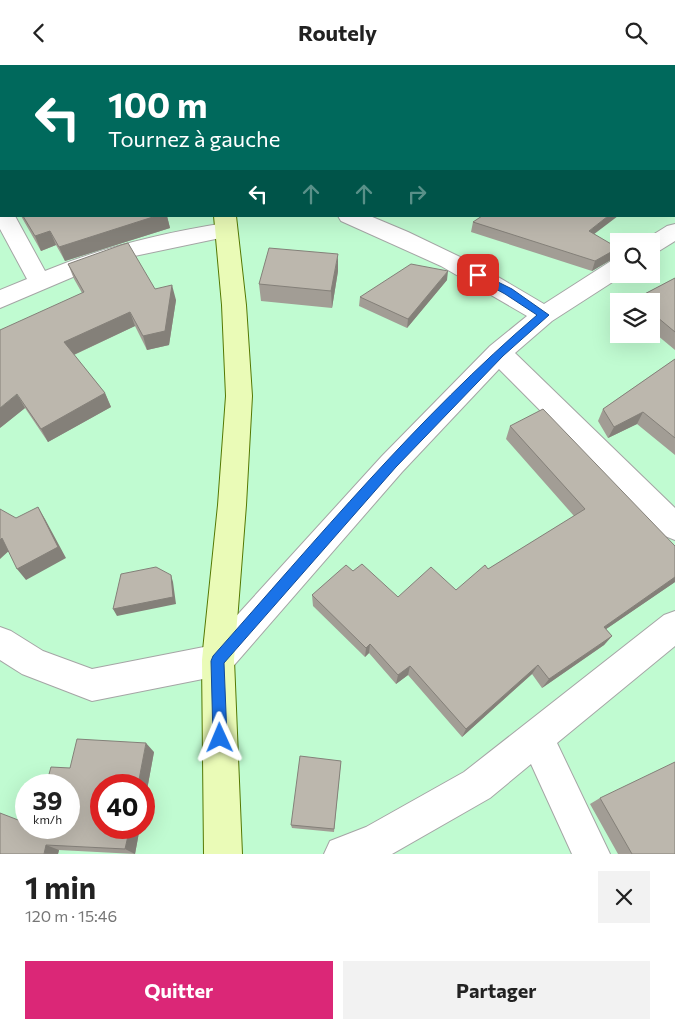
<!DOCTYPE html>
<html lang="fr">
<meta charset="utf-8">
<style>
:root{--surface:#fff;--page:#f2f2f2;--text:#222;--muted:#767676;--accent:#db2777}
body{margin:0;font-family:Commissioner,sans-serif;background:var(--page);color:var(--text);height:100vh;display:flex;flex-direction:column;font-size:19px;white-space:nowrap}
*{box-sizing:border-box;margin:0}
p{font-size:16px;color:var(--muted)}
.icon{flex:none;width:28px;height:28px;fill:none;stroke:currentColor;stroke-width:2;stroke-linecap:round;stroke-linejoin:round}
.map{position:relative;height:789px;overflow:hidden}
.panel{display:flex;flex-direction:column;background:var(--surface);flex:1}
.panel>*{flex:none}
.hud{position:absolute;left:0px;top:0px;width:675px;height:152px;box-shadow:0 5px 20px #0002;background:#00695c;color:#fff;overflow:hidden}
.controls{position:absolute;left:610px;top:168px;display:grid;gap:10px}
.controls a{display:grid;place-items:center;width:50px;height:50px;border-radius:0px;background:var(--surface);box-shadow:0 5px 20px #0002;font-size:25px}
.speed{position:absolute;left:15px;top:709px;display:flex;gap:10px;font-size:25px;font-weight:700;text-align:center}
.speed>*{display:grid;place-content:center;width:65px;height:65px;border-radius:50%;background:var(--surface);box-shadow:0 5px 20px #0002;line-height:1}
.speed small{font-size:12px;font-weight:400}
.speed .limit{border:8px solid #d22;background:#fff;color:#111}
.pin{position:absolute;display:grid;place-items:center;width:42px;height:42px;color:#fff;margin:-21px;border-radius:10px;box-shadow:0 2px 8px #0006}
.me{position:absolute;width:55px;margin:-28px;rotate:359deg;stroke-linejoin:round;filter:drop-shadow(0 0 4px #0008)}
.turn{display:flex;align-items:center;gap:18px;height:105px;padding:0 25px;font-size:22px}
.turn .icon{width:65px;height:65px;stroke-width:2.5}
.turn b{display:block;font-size:35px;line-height:42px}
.lanes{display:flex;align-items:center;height:48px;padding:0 25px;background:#0003;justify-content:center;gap:25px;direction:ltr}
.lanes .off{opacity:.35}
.round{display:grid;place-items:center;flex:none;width:52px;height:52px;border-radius:0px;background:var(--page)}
.overview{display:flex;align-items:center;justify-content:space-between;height:85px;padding:0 25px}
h1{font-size:30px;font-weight:700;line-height:38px}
.cta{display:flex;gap:10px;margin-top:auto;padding:10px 25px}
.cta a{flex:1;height:58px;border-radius:0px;background:var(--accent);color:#fff;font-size:20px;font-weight:700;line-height:58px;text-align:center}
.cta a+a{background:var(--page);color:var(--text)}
header{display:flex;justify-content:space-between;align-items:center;height:65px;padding:0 25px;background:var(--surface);font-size:22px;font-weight:700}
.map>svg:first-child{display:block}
.park{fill:#c0fbd1;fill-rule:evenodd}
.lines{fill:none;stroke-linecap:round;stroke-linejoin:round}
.street-casing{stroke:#a5a5a5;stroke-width:2}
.secondary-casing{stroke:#547802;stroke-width:2}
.street{fill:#fff;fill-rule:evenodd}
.secondary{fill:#eafbb7;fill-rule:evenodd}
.wall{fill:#a29d95}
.shaded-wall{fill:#848079}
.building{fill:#bcb7ad;stroke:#848079}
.route{fill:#1a73e8;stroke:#114b97}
</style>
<header><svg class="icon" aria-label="back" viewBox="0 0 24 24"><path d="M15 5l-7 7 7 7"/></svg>Routely<svg class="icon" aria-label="search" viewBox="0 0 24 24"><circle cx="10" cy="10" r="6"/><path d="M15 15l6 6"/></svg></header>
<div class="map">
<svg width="675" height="789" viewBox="0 0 675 789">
<rect width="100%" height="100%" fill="#f0eee4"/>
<path class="park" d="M 0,0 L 675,0 L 675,789 L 0,789 ZM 1,1 L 674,1 L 674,151 L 1,151 ZM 619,176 L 651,176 L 651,209 L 619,209 ZM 619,236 L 651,236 L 651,269 L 619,269 ZM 26,720 L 69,720 L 69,762 L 26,762 ZM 101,720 L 144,720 L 144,762 L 101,762 Z"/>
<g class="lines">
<defs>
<path id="street" d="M 0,145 L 1,151 L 15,151 L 45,206 C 103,182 163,168 225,158 L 233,160 L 236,165 L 233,170 L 225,172 L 125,193 L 80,209 L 0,243 L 0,225 L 27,214 L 0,164 Z
M 338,151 L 370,151 L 408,167 L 481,202 L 544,239 L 611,196 L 619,194 L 619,209 L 625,209 L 552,256 L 515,288 L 675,443 L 675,475 L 665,471 L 499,304 L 402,407 L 229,606 L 218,611 L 92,636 L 22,609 L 0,595 L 0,562 L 11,566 L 43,586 L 92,604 L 209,581 L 382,391 L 490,281 L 527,251 L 441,201 L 341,156 Z
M 675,159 L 675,176 L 659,186 L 651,188 L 651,176 L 643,176 L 667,161 Z
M 675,546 L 675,581 L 557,678 L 610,789 L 572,789 L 531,699 L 490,733 L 392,789 L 324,789 L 330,776 L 366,762 L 464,707 L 664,550 Z"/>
<path id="secondary" d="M 224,0 L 242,0 L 242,1 L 224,1 Z
M 214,151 L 236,151 L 246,240 L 252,331 L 246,440 L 234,595 L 242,789 L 204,789 L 202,595 L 218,440 L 226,331 L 222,240 Z"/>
</defs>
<use href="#street" class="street-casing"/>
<use href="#secondary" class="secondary-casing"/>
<use href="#street" class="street"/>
<use href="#secondary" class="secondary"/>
</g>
<path class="wall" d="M 21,151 L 167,151 L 170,163 L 65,196 L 56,180 L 41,186 Z
M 473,157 L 595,169 L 614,193 L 592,206 L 471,167 Z
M 68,199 L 155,224 L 176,235 L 169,280 L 147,285 L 135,261 L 74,290 L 105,328 L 111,342 L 48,377 L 25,343 L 0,363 L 82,228 L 74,214 Z
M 338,206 L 332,243 L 261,236 L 259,219 Z
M 675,213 L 675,285 L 651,265 L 651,236 L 634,236 L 635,234 Z
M 447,215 L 407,263 L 359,241 L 360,232 Z
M 675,294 L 675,390 L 637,359 L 608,373 L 598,356 L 603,344 Z
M 510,361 L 675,481 L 675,517 L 606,564 L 612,571 L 604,580 L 542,623 L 532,609 L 462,672 L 408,610 L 396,619 L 369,588 L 365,592 L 313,541 L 312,530 L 353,506 L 398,532 L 456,525 L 488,504 L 574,451 L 506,374 Z
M 154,687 L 144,741 L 144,720 L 101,762 L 140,762 L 135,789 L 59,785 L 58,789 L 0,789 L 26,762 L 69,762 L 70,703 Z
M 341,696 L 334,767 L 292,763 L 291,760 Z
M 600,733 L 675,789 L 618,789 L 590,739 Z"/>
<path class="shaded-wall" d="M 675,99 L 675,106 L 674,107 L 674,100 Z
M 0,130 L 1,130 L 1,144 L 0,141 Z
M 156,151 L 167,151 L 170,163 L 65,196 L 59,182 Z
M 608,151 L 618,151 L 585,176 L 589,166 Z
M 50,166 L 56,180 L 41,186 L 35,171 Z
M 618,183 L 614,193 L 592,206 L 595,196 Z
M 338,189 L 338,206 L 332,243 L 331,226 Z
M 448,206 L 447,215 L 407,263 L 408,254 Z
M 172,220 L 176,235 L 169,280 L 147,285 L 143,271 Z
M 130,247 L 135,261 L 71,291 L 64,277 Z
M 105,328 L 111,342 L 48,377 L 41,364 Z
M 17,329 L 25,343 L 0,363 L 0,343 Z
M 643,347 L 637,359 L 608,373 L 614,362 Z
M 38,442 L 45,454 L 66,493 L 26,515 L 17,504 Z
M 2,473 L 11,484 L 0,494 L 0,475 Z
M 171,510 L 173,517 L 176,539 L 117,551 L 113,544 Z
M 675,512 L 675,517 L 596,571 L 604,562 Z
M 612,571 L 604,580 L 542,623 L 549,614 Z
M 370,579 L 369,588 L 365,592 L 366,583 Z
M 538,600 L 532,609 L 462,672 L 466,664 Z
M 410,601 L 408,610 L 396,619 L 398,610 Z
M 146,678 L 154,687 L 144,741 L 144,720 L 138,720 Z
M 130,762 L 140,762 L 135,789 L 125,784 Z
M 46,780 L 59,785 L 58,789 L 44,789 Z"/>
<path class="building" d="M 53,0 L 151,0 L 151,1 L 53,1 Z
M 265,0 L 315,0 L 315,1 L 265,1 Z
M 674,41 L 675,42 L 675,99 L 674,100 Z
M 0,85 L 1,85 L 1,130 L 0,130 Z
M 23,151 L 156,151 L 59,182 L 50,166 L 35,171 Z
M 482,151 L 608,151 L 589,166 L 618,183 L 595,196 L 473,157 Z
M 128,178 L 155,224 L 172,220 L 165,266 L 143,271 L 130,247 L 64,277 L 105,328 L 41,364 L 17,329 L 0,343 L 0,265 L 84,227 L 68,199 L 121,180 Z
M 269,183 L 338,189 L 331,226 L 259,219 Z
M 411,199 L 448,206 L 408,254 L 360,232 Z
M 675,213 L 675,267 L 651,247 L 651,236 L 638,236 L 635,234 Z
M 675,294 L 675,373 L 643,347 L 614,362 L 603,344 Z
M 543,344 L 675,481 L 675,512 L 604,562 L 612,571 L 549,614 L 538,600 L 466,664 L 410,601 L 398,610 L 370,579 L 366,583 L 312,530 L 346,500 L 353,506 L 362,499 L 398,532 L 431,502 L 456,525 L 485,500 L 488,504 L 585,444 L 510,361 Z
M 38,442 L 58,482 L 17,504 L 2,473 L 0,475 L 0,444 L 16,453 Z
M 156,502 L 171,510 L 173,532 L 113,544 L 121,509 Z
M 77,674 L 146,678 L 138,720 L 101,720 L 101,762 L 130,762 L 125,784 L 46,780 L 44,789 L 0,789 L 0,748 L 26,758 L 26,762 L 69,762 L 69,720 L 46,720 L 51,702 L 70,703 Z
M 300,691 L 341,696 L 334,764 L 291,760 Z
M 675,697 L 675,789 L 632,789 L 600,733 Z"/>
<path class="route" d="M 478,207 L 512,224 L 549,250 L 503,291 L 396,402 L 224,598 L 227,673 L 225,678 L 220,680 L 215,678 L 213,673 L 211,596 L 213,591 C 317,474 418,352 537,250 L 505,229 L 474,212 L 473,210 Z"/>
</svg>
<div class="controls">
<a><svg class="icon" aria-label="search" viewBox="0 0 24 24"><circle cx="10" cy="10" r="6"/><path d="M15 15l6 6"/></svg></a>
<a><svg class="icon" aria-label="layers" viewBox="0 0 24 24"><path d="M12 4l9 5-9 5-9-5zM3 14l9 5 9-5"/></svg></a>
</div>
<div class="speed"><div>39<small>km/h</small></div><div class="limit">40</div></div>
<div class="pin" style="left:478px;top:210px;background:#d93025"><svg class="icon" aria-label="arrive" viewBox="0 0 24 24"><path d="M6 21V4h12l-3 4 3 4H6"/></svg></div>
<svg class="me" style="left:220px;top:673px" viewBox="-20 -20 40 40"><path d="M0-17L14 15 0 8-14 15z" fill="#1a73e8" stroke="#fff" stroke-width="4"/></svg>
<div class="hud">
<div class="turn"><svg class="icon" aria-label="left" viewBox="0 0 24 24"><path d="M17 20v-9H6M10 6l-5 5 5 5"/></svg><div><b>100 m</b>Tournez à gauche</div></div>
<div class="lanes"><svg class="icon" aria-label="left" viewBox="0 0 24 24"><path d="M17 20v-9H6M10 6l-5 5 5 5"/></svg><svg class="icon off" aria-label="ahead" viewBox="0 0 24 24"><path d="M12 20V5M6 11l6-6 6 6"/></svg><svg class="icon off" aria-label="ahead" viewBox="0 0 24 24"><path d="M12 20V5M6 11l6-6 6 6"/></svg><svg class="icon off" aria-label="right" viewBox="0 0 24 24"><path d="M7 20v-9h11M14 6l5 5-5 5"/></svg></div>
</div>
</div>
<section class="panel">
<div class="overview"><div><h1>1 min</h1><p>120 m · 15:46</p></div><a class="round"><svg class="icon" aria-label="close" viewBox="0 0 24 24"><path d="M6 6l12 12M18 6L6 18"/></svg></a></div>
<div class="cta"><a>Quitter</a><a>Partager</a></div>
</section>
